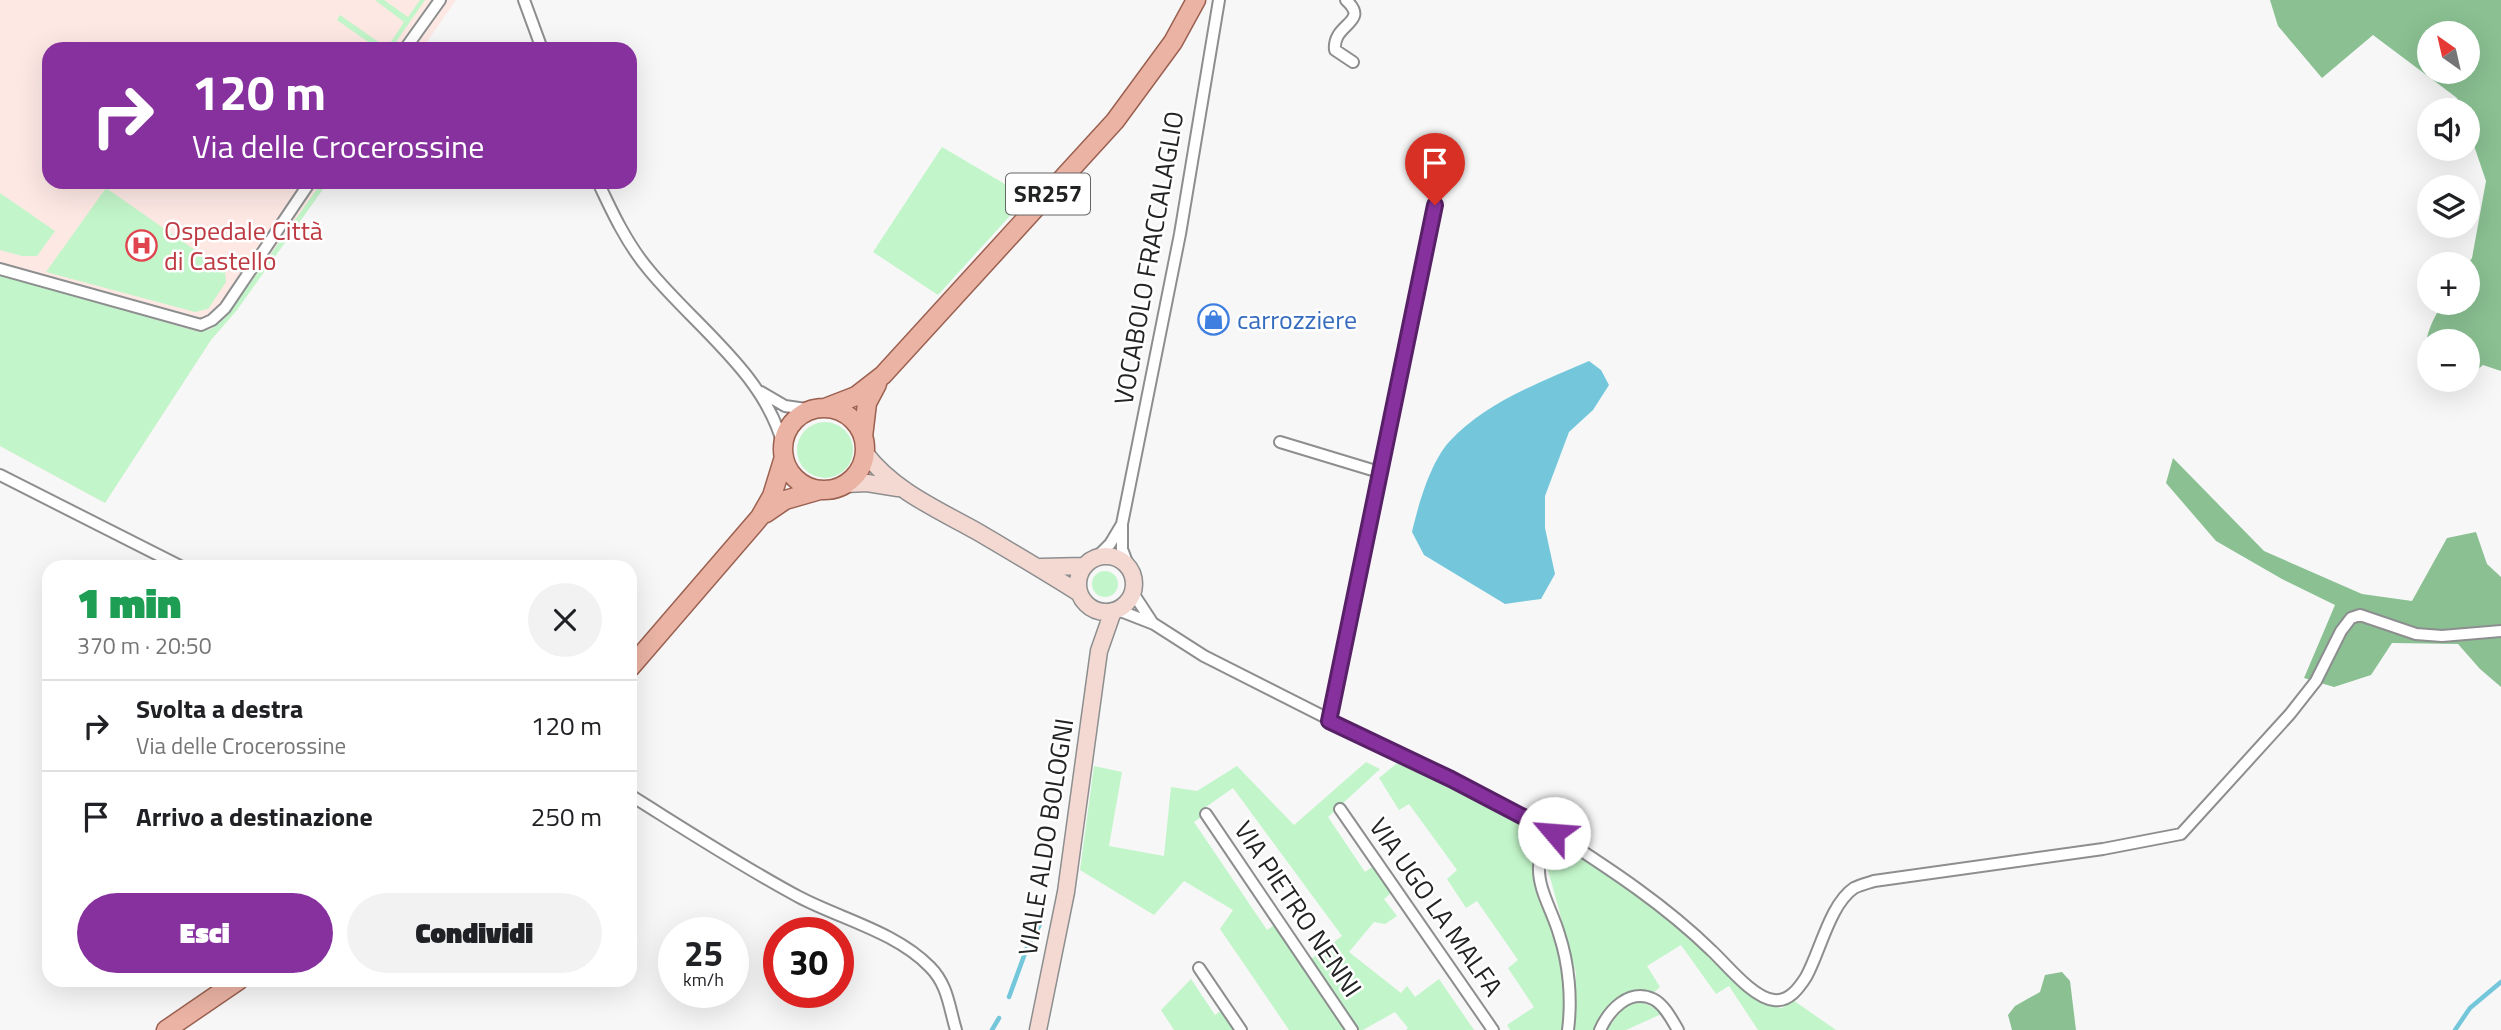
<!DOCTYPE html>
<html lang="it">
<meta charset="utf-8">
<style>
:root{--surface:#fff;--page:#f2f2f2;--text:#202124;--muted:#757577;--line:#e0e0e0;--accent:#87319f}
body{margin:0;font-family:"Titillium Web",sans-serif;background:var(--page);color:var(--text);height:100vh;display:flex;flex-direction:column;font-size:26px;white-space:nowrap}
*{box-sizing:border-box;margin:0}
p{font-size:23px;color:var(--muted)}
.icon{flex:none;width:38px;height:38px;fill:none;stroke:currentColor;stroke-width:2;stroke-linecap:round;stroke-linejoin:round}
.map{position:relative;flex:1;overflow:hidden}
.details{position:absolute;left:42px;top:560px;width:595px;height:427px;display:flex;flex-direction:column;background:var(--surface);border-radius:21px;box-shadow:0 7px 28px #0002}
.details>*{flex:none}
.top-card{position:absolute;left:42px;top:42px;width:595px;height:147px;border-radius:21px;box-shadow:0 7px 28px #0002;background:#87319f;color:#fff;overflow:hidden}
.needle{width:46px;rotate:326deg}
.controls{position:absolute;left:2417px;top:21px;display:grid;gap:14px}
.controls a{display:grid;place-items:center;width:63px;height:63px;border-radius:50%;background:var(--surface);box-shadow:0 7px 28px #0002;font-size:35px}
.speed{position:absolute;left:658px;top:917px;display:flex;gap:14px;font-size:35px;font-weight:700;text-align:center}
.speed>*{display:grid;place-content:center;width:91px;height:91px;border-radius:50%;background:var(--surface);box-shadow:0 7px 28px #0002;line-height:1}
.speed small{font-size:18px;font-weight:400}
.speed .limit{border:10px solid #d22;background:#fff;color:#111}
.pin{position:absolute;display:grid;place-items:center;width:60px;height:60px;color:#fff;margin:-72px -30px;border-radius:50% 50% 50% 0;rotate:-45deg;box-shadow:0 0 7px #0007}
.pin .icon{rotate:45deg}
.me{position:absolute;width:77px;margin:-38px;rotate:297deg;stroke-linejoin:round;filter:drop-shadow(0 0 5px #0008)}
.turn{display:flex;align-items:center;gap:24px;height:147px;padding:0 35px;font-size:32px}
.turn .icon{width:91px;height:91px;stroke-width:2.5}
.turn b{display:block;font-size:49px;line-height:60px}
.round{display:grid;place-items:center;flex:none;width:74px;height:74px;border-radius:37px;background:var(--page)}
.headline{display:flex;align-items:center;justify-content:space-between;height:119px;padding:0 35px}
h1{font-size:42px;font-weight:800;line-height:52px;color:#1e9e55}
.action{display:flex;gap:14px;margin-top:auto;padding:14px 35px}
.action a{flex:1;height:80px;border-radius:42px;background:var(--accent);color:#fff;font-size:28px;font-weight:800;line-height:80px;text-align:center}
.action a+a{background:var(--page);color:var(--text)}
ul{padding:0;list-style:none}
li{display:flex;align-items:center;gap:21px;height:91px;padding:0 35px;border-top:2px solid var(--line)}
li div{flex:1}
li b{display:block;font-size:26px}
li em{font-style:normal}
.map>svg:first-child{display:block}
.medical{fill:#fde8e4}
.green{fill:#c2f5c9;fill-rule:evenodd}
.forest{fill:#8ac092;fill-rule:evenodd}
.water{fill:#74c7db}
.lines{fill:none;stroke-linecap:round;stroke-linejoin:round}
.stream{stroke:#74c7db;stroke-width:4.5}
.minor-casing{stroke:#8d8e8f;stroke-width:14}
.secondary-casing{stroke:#8d8e8f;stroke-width:19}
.primary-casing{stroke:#9b6050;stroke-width:21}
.minor{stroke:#fff;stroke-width:10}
.secondary{stroke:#f4d9d2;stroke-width:16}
.primary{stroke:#eab3a4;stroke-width:18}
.route-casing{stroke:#582067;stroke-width:18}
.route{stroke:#87319f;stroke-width:12}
.labels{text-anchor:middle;stroke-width:5;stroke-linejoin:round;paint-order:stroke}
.shield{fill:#fff;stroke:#646565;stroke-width:2}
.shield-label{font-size:24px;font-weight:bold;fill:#222323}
.health-label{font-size:26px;fill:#be3a42;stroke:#fff;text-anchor:start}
.street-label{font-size:26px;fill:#222323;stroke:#fff}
.shop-label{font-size:26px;fill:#366cbe;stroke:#fff;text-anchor:start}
</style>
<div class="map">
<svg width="2501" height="1030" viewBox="0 0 2501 1030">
<rect width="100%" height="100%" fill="#f7f7f8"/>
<path class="medical" d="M 0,0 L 456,0 L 422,49 L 49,49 L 49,182 L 328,182 L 237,310 L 211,340 L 105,503 L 0,446 Z"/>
<path class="green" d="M 375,0 L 384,0 L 408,17 L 420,0 L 425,0 L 391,49 L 378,49 L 337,20 L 340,15 L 387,48 L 404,22 Z
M 942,147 L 1027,197 L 938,295 L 873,252 Z
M 322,182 L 328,182 L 237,310 L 211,340 L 105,503 L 0,446 L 0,275 L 199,332 L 211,329 L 226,317 Z
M 106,188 L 225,271 L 226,282 L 208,309 L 195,312 L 46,272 Z
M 0,193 L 55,231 L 37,256 L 22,256 L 0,250 Z
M797 450a28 28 0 1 1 56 0a28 28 0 1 1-56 0Z
M1092 584a13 13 0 1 1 26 0a13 13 0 1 1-26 0Z
M 1401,760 L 1546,836 L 1534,863 L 1536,879 L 1562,961 L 1564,1013 L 1561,1030 L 1510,1030 L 1507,1025 L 1534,1007 L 1508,968 L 1518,960 L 1477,901 L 1466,908 L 1447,879 L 1457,870 L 1409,804 L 1399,810 L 1379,778 Z
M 1366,762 L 1380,769 L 1328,817 L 1365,872 L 1378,863 L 1396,889 L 1384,899 L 1397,916 L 1385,924 L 1374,922 L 1349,952 L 1401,993 L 1407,986 L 1415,997 L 1439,979 L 1474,1030 L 1406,1030 L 1408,1028 L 1395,1012 L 1363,1030 L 1289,1030 L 1220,929 L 1233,910 L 1184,881 L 1154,915 L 1080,870 L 1094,766 L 1122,772 L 1109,846 L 1164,856 L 1171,787 L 1197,791 L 1237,766 L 1294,825 ZM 1233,788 L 1342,936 L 1307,962 L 1279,922 L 1267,930 L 1194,822 L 1206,814 L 1203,809 Z
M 1568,847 C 1603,872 1641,895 1674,921 C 1704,945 1744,1003 1782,1008 L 1793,1000 L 1836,1030 L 1758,1030 L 1729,986 L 1716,994 L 1681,945 L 1647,966 L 1660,987 L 1653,993 C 1625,985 1607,1006 1594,1030 L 1574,1030 L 1576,973 L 1547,866 L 1550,856 L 1557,848 Z
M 1191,979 L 1215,1015 L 1226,1007 L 1241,1030 L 1174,1030 L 1161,1010 Z
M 1638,1001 L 1666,1012 L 1626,1030 L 1607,1030 L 1624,1006 Z"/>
<path class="forest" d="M 2270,0 L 2501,0 L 2501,371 L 2483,365 L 2468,378 L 2468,341 L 2429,341 L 2429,358 C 2420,342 2434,317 2443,303 L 2468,303 L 2468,264 L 2472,258 L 2486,181 L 2468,128 L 2468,110 L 2461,110 L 2457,98 L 2373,35 L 2322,78 L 2278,26 ZM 2429,33 L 2468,33 L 2468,72 L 2429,72 Z
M 2173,458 L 2264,551 L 2362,594 L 2412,601 L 2447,538 L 2476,532 L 2487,564 L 2501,577 L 2501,687 L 2480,669 L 2458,644 L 2392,643 L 2371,675 L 2334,687 L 2304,678 L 2335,605 L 2282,579 L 2216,541 L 2166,483 Z
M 2062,972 L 2070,981 L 2076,1030 L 2012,1030 L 2008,1015 L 2015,1006 L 2040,992 L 2045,975 Z"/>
<path class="water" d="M 1589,361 L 1601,370 L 1609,385 L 1593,410 L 1569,432 L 1545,496 L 1545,528 L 1555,574 L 1541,599 L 1505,604 L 1424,555 L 1412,532 C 1418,506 1430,463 1449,442 C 1486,402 1539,383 1589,361 Z"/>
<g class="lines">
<path class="stream" d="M 1009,997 L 1028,945 L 1042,921
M 992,1030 L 999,1018
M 2455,1030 L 2470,1008 L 2501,982"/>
<defs>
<path id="minor" d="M 524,0 L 542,49
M 1346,0 C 1371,23 1332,23 1335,50 L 1353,62
M 405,49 L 440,0
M 598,182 C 612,212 627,244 649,270 C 695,326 764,373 783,445
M 0,269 L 201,325 L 212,320 L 225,308 L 310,182
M 761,392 L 785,406 L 813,410
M 1280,442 L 1379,472
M 0,475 L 182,567
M 1097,557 L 1110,544 L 1122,524
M 1128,565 L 1122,549 L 1122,524 L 1180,234 L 1219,0
M 1133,593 L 1152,622
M 1118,610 L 1154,624 L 1204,656 L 1554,833 C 1610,869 1665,905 1712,951 C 1727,965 1753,998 1774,1000 C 1789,1002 1799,988 1806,977 C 1820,952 1830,904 1854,888 C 1860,885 1868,883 1874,881 L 2103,849 L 2181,834 L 2290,714 L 2316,681 L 2341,631 L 2351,618 L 2360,615 L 2416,634 L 2442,636 L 2501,631
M 1329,721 L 1435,205
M 630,795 C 686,830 741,866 799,897 C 841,919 896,932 930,967 C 948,985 949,1007 956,1030
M 1340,809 L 1493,1030
M 1206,814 L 1352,1030
M 1554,833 C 1548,843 1539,856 1539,867 C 1538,890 1553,912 1559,934 C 1569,964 1572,999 1568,1030
M 1199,968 L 1241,1030
M 1600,1030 C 1609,1010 1629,988 1653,999 C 1664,1004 1672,1020 1678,1030"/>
<path id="secondary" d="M 865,453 C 894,491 937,509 978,532 C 1012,552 1046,572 1079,593
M 846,484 L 867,483 L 898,488
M1078 584a28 28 0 1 1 56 0a28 28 0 1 1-56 0Z
M 1041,567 L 1084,566
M 1038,1030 L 1066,892 L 1099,651 L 1113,611"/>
<path id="primary" d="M 825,408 L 856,396 L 883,375 L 1115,121 L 1173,42 L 1196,0
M783 449a41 41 0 1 1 82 0a41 41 0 1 1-82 0Z
M 863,437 L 867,403 L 877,384
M 766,513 L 785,500 L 820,490
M 630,668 L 760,517 L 772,496 L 784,457
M 166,1030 L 239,980"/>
</defs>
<use href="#minor" class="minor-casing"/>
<use href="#secondary" class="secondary-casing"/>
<use href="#primary" class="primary-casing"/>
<use href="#minor" class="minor"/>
<use href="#secondary" class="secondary"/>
<use href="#primary" class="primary"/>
</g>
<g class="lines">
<defs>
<path id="route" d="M 1435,205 L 1329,721 L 1451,779 L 1554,833"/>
</defs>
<use href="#route" class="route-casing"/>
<use href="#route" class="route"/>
</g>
<defs>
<symbol id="hospital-ring" viewBox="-11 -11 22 22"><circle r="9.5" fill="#fff" stroke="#e0444e" stroke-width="1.5"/><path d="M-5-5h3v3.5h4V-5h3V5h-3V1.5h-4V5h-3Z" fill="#e0444e"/></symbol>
<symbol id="shop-ring" viewBox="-11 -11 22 22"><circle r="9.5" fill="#fff" stroke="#3f7fe0" stroke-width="1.5"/><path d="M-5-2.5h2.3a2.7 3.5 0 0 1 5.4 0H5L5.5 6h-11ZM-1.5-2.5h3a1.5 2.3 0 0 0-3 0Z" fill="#3f7fe0"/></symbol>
</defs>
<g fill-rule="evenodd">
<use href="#hospital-ring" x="124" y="228" width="35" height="35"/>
<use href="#shop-ring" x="1196" y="302" width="35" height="35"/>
</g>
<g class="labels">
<rect class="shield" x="1006" y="173.5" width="84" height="41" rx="5"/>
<g class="shield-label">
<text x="1048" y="202">SR257</text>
</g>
<g class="health-label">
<text x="164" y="240">Ospedale Città<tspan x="164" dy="30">di Castello</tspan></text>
</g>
<g class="street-label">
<text transform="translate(1149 258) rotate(-80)" y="9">VOCABOLO FRACCALAGLIO</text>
<text transform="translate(1046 837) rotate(-81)" y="9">VIALE ALDO BOLOGNI</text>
<text transform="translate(1436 907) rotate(55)" y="9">VIA UGO LA MALFA</text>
<text transform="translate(1298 909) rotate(56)" y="9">VIA PIETRO NENNI</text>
</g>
<g class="shop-label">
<text x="1237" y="329">carrozziere</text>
</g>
</g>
</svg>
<div class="controls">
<a><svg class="needle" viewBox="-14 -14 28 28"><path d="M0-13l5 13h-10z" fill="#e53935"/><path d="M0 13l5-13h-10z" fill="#757577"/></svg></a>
<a><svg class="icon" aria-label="sound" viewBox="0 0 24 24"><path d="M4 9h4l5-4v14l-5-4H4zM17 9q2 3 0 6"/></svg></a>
<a><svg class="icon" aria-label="layers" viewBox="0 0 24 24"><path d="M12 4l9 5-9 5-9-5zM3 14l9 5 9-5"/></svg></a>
<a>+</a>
<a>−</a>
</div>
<div class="speed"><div>25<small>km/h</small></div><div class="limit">30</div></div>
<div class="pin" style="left:1435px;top:205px;background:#d93025"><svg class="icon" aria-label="arrive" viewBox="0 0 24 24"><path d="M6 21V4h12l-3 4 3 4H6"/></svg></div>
<svg class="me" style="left:1554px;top:833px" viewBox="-20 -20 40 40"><circle r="19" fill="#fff"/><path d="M0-13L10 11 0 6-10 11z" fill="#87319f"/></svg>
<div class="top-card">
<div class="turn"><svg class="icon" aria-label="right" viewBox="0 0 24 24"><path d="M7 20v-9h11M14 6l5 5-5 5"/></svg><div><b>120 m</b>Via delle Crocerossine</div></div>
</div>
<section class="details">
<div class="headline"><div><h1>1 min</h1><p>370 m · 20:50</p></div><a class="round"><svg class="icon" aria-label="close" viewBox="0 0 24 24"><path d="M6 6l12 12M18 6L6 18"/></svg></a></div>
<ul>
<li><svg class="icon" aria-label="right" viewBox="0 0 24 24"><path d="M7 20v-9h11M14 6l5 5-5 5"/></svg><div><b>Svolta a destra</b><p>Via delle Crocerossine</p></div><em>120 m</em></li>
<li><svg class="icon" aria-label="arrive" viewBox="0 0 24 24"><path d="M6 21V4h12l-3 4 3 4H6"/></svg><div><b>Arrivo a destinazione</b></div><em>250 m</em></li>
</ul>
<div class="action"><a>Esci</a><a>Condividi</a></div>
</section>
</div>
